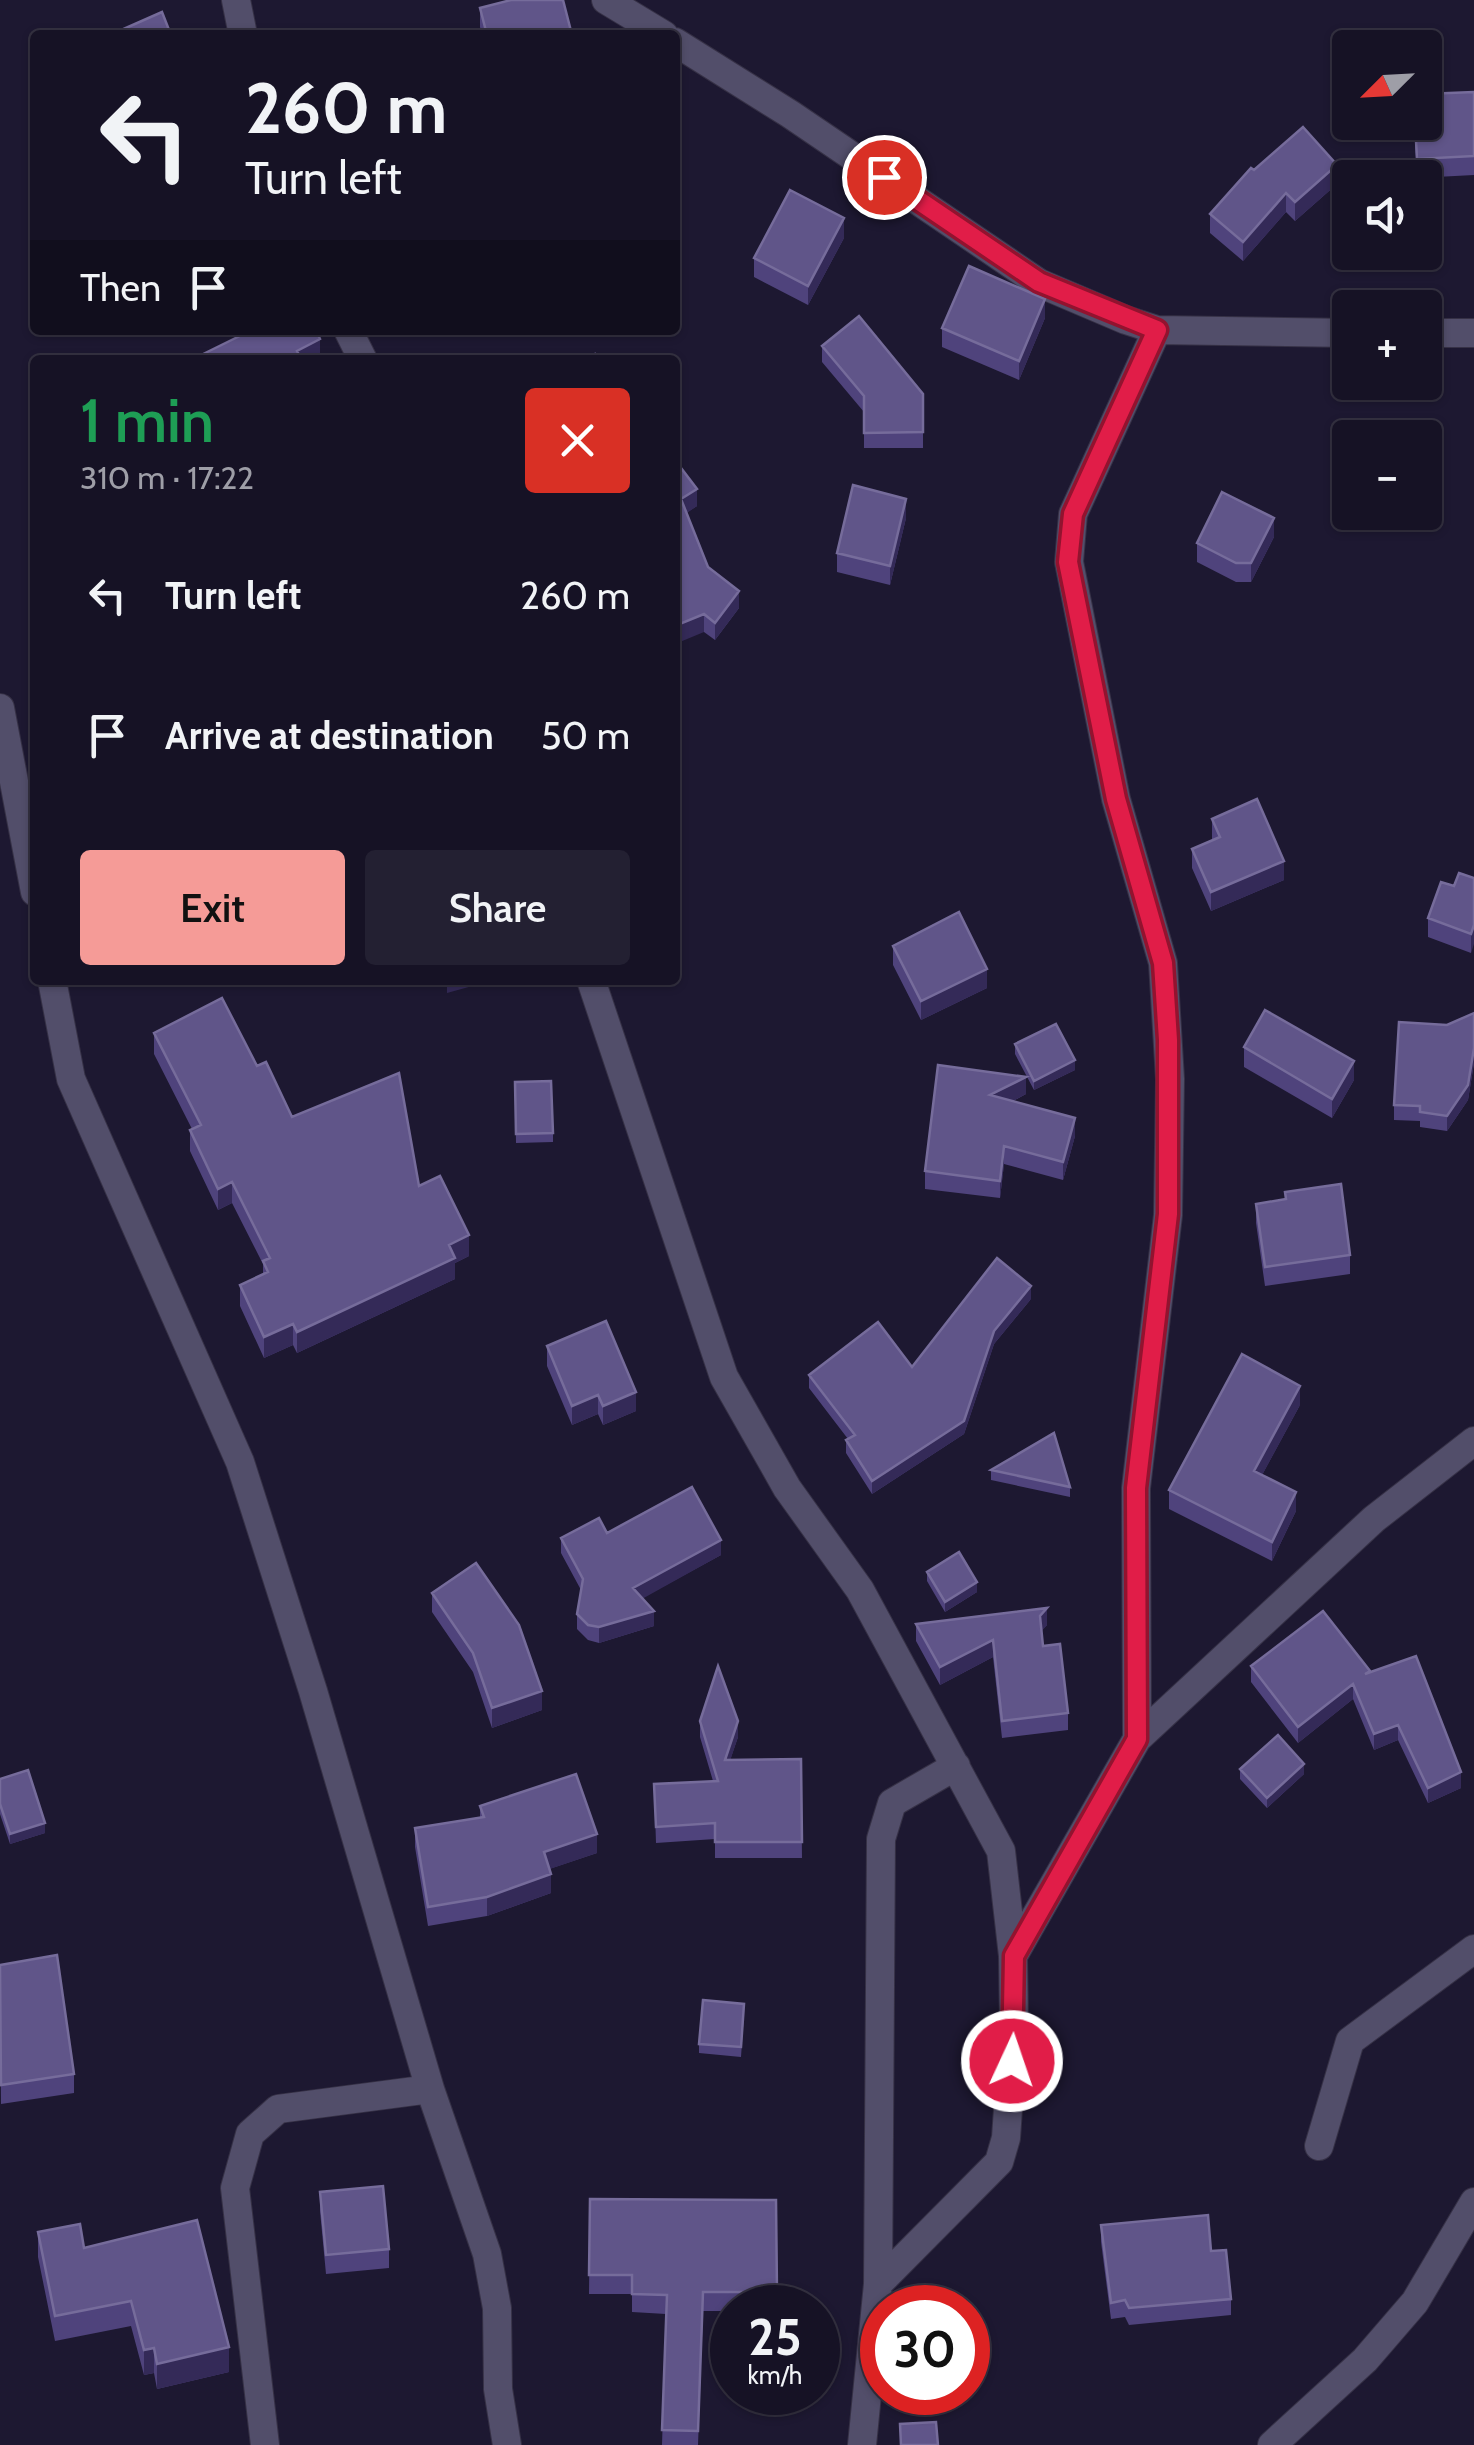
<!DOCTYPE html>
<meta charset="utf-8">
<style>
:root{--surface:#161225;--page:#232032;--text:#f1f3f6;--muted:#9e9ea7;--line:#353242;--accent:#f59b97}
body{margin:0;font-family:Cabin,sans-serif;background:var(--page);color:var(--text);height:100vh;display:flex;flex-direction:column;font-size:38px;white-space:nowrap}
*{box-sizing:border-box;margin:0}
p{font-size:32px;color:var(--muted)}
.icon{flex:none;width:55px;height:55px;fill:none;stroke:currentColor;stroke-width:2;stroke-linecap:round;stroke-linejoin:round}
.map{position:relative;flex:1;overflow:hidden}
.details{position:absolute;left:30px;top:355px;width:650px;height:630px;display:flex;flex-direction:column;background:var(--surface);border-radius:10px;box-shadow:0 2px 8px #0004,0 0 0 2px var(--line)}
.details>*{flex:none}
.banner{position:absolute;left:30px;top:30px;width:650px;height:305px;border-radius:10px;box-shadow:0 2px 8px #0004,0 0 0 2px var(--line);background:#161225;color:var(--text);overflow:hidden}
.needle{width:65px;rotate:246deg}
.buttons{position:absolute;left:1332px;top:30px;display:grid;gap:20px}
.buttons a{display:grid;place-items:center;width:110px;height:110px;border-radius:10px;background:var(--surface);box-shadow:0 2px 8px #0004,0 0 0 2px var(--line);font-size:50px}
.speed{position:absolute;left:710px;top:2285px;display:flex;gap:20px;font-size:50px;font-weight:700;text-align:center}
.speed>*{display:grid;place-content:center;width:130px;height:130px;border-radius:50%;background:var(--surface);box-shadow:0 2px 8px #0004,0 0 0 2px var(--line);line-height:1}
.speed small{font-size:25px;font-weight:400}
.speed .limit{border:15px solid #d22;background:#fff;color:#111}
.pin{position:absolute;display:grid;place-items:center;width:85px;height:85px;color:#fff;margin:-42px;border:5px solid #fff;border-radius:50%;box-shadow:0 2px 10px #0007}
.me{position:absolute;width:110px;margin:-55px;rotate:3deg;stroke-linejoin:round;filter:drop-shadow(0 0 8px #0008)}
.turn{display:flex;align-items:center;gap:35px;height:210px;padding:0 50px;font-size:45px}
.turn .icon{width:130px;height:130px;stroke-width:2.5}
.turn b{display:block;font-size:70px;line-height:85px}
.then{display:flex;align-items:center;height:95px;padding:0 50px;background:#0003;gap:20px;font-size:38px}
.round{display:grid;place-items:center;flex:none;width:105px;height:105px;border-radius:10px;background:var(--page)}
.summary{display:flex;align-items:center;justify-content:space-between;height:170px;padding:0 50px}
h1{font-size:60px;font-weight:600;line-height:75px;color:#1e9e55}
.primary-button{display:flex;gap:20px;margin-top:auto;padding:20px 50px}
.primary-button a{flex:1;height:115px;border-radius:10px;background:var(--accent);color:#111;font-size:40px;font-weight:600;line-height:115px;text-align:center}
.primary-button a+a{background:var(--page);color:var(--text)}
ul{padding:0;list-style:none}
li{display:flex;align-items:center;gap:30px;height:140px;padding:0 50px}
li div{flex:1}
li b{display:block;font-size:38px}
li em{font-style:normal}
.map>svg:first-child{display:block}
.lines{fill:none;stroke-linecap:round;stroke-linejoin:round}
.minor-casing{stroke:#363146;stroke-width:30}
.minor{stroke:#524e6a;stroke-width:28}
.wall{fill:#4f437c}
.shaded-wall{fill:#342a58}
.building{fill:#605589;stroke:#766c9b;stroke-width:2.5}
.route-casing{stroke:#92132f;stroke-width:25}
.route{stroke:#e11d48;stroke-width:18}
</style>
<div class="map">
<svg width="1474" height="2445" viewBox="0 0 1474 2445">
<rect width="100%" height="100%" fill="#1d1831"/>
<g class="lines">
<defs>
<path id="minor" d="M 236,0 L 243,35
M 606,0 L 664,35
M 675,42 L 790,114 L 1039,283 L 1126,320 L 1157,330 L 1350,333
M 348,330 L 363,360
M 1425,333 L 1474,333
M 0,708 L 35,892
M 52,980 L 71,1079 L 240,1462 L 313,1691 L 430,2089 L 487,2254 L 497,2308 L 498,2389 L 507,2445
M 591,980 L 724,1377 L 787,1488 L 860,1590 L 1001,1851 L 1013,1956 L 1014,2022 L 1006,2138 L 999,2162 L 878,2284 L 862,2445
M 1137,1739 L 1136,1488 L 1168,1215 L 1170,1079 L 1163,963 L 1116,799 L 1069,562 L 1073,514 L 1157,330
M 1013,1956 L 1137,1739 L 1374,1519 L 1474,1441
M 1319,2146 L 1350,2041 L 1474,1949
M 878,2284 L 881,1839 L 892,1803 L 956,1766
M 265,2445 L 235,2188 L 250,2134 L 278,2109 L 430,2089
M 1272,2445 L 1365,2360 L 1415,2302 L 1474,2202"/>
</defs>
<use href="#minor" class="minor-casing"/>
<use href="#minor" class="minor"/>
</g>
<path class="wall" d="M 480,8 L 572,35 L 482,35 L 480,27 Z
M 1474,92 L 1474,175 L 1417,178 L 1414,122 L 1425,122 Z
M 1254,170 L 1337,184 L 1295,221 L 1286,212 L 1243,261 L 1210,233 L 1210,214 Z
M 844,238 L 808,305 L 754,277 L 754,258 Z
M 1045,318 L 1019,380 L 942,347 L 942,328 Z
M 822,346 L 923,394 L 923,448 L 864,448 L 864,412 L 822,362 Z
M 675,460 L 697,506 L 686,513 L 708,567 L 739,608 L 715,640 L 704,632 Z
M 906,518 L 890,585 L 837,572 L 837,553 Z
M 1274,537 L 1251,582 L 1236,582 L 1197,562 L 1197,543 Z
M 1212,819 L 1284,880 L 1211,911 L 1192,868 L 1192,849 L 1212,840 Z
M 1474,878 L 1471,953 L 1428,937 L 1428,918 L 1454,886 Z
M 893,946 L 987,988 L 921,1020 L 893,965 Z
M 1474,1013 L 1474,1063 L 1468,1100 L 1447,1131 L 1420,1127 L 1420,1121 L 1394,1120 L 1394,1105 L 1447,1025 Z
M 154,1033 L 257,1066 L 292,1117 L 419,1186 L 469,1256 L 455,1263 L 455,1279 L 297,1353 L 293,1345 L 264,1358 L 240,1306 L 240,1285 L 263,1274 L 263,1264 L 232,1203 L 218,1210 L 190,1151 L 190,1130 L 192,1129 L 154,1054 Z
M 1015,1044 L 1075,1070 L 1034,1090 L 1015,1054 Z
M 1244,1047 L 1354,1080 L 1332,1118 L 1244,1067 Z
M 938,1065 L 1026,1094 L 1013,1101 L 1075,1136 L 1063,1180 L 1004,1164 L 1000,1198 L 925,1189 L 925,1171 Z
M 515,1082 L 553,1133 L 553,1142 L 516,1143 Z
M 1256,1204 L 1350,1255 L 1350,1274 L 1265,1286 L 1256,1223 Z
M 1031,1299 L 994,1344 L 964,1434 L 872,1494 L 846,1453 L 846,1440 L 848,1439 L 809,1388 L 809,1375 L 912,1367 Z
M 547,1346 L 636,1411 L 603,1425 L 598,1414 L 572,1425 L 547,1366 Z
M 1300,1405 L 1262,1475 L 1296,1511 L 1272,1561 L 1169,1509 L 1169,1490 Z
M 991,1470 L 1070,1487 L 1070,1497 L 991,1480 Z
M 607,1533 L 721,1555 L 642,1598 L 654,1626 L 599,1643 L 588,1640 L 577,1629 L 577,1614 L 581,1590 L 561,1553 L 561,1538 Z
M 927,1572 L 977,1592 L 945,1612 L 927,1581 Z
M 432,1593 L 542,1710 L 492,1728 L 473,1672 L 432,1612 Z
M 916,1624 L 1047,1625 L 1041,1631 L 1043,1646 L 1068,1713 L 1068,1730 L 1002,1738 L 993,1657 L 940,1685 L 916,1641 Z
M 1251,1666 L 1370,1673 L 1461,1788 L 1428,1803 L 1398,1740 L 1374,1750 L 1353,1699 L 1298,1743 L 1251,1682 Z
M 700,1721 L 738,1737 L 730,1760 L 801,1759 L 802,1858 L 715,1858 L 715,1839 L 656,1843 L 654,1784 L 713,1781 L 700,1737 Z
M 1240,1769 L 1304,1774 L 1267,1808 L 1240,1779 Z
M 0,1779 L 45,1833 L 10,1844 L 0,1814 Z
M 480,1806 L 597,1853 L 549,1869 L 551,1893 L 487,1916 L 428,1926 L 415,1847 L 415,1828 L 480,1817 Z
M 0,1965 L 74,2074 L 74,2093 L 1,2104 Z
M 744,2014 L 741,2057 L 699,2053 L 699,2044 Z
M 320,2192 L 389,2249 L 389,2268 L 326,2274 L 320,2211 Z
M 590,2199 L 776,2200 L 777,2308 L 732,2308 L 732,2311 L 703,2311 L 698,2445 L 662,2445 L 666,2314 L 632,2312 L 632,2294 L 589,2294 Z
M 1101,2225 L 1211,2251 L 1231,2299 L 1231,2315 L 1129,2325 L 1125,2317 L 1111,2319 L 1101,2242 Z
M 38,2232 L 84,2248 L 229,2372 L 157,2389 L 154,2373 L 144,2375 L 131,2326 L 55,2341 L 38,2257 Z"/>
<path class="shaded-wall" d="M 1337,165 L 1337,184 L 1295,221 L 1295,202 Z
M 1286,193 L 1286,212 L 1243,261 L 1243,242 Z
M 844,218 L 844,238 L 808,305 L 808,286 Z
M 1045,299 L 1045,318 L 1019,380 L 1019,361 Z
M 320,339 L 320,359 L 317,360 L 297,360 L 297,351 Z
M 697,489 L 697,506 L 681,517 L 681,499 Z
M 906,499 L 906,518 L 890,585 L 890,566 Z
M 1274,518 L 1274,537 L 1251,582 L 1251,563 Z
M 739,591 L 739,608 L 715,640 L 715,623 Z
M 704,614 L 704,632 L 675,644 L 675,626 Z
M 1284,861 L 1284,880 L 1211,911 L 1211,892 Z
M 1474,925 L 1474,944 L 1471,953 L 1471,934 Z
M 987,969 L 987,988 L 921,1020 L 921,1001 Z
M 447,980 L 494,980 L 447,993 Z
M 1474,1048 L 1474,1063 L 1468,1100 L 1447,1131 L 1447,1116 Z
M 1075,1060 L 1075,1070 L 1034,1090 L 1034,1081 Z
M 1354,1061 L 1354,1080 L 1332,1118 L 1332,1099 Z
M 1026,1077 L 1026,1094 L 990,1113 L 990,1095 Z
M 1075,1118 L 1075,1136 L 1063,1180 L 1063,1162 Z
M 1004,1146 L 1004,1164 L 1000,1198 L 1000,1181 Z
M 232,1182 L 232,1203 L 218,1210 L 218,1189 Z
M 469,1235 L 469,1256 L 455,1263 L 455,1279 L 297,1353 L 297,1332 L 449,1245 Z
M 1031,1286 L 1031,1299 L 994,1344 L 964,1434 L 872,1494 L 872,1481 Z
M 293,1324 L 293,1345 L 264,1358 L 264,1337 Z
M 1300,1386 L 1300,1405 L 1254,1490 L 1254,1471 Z
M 636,1392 L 636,1411 L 603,1425 L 603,1406 Z
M 598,1395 L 598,1414 L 572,1425 L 572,1406 Z
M 1296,1492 L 1296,1511 L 1272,1561 L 1272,1542 Z
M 721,1540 L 721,1555 L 633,1604 L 633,1588 Z
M 977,1582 L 977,1592 L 945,1612 L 945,1602 Z
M 1047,1608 L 1047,1625 L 1040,1633 L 1040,1616 Z
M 654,1611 L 654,1626 L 599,1643 L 599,1627 Z
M 993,1640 L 993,1657 L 940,1685 L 940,1667 Z
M 1353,1684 L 1353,1699 L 1298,1743 L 1298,1727 Z
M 542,1691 L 542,1710 L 492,1728 L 492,1708 Z
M 738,1721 L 738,1737 L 725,1776 L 725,1760 Z
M 1398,1725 L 1398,1740 L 1374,1750 L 1374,1734 Z
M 1304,1764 L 1304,1774 L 1267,1808 L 1267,1798 Z
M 1461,1772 L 1461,1788 L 1428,1803 L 1428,1788 Z
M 45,1823 L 45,1833 L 10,1844 L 10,1834 Z
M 597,1834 L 597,1853 L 544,1871 L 544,1852 Z
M 551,1874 L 551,1893 L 487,1916 L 487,1897 Z
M 229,2347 L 229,2372 L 157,2389 L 157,2364 Z
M 154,2348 L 154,2373 L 144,2375 L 144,2350 Z"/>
<path class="building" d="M 511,0 L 563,0 L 572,35 L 487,35 L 480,8 Z
M 162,12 L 171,35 L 110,35 Z
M 1474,92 L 1474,156 L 1417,159 L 1415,122 L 1425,122 L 1425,94 Z
M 1303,127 L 1337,165 L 1295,202 L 1286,193 L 1243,242 L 1210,214 L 1251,168 L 1254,170 Z
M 790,190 L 844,218 L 808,286 L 754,258 Z
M 969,266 L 1045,299 L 1019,361 L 942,328 Z
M 859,316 L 923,394 L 923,432 L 864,433 L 864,396 L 822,346 Z
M 252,330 L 316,330 L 320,339 L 297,351 L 302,360 L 191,360 Z
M 595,354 L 599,360 L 587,360 Z
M 675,460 L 697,489 L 681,499 L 708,567 L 739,591 L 715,623 L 704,614 L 675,626 Z
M 853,485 L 906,499 L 890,566 L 837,553 Z
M 1222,492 L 1274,518 L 1251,563 L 1236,563 L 1197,543 Z
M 1257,799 L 1284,861 L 1211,892 L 1192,849 L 1220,837 L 1212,819 Z
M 1459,873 L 1474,878 L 1474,925 L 1471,934 L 1428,918 L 1441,882 L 1454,886 Z
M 959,912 L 987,969 L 921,1001 L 893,946 Z
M 222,998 L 257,1066 L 266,1062 L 292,1117 L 399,1073 L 419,1186 L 440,1176 L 469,1235 L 449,1245 L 455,1258 L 297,1332 L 293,1324 L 264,1337 L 240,1285 L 268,1272 L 263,1261 L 270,1258 L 232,1182 L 218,1189 L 190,1130 L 201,1125 L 154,1033 Z
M 1265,1010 L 1354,1061 L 1332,1099 L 1244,1047 Z
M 1474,1013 L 1474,1048 L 1468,1085 L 1447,1116 L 1420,1112 L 1420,1106 L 1394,1105 L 1399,1022 L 1447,1025 Z
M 1056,1024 L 1075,1060 L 1034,1081 L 1015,1044 Z
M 938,1065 L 1026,1077 L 990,1095 L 1075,1118 L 1063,1162 L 1004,1146 L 1000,1181 L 925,1171 Z
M 551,1081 L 553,1133 L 516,1134 L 515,1082 Z
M 1341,1184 L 1350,1255 L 1265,1267 L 1256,1204 L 1286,1199 L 1285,1192 Z
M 997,1258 L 1031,1286 L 994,1331 L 964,1421 L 872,1481 L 846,1440 L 855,1435 L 809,1375 L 878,1322 L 912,1367 Z
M 606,1321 L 636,1392 L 603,1406 L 598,1395 L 572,1406 L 547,1346 Z
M 1242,1354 L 1300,1386 L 1254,1471 L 1296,1492 L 1272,1542 L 1169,1490 Z
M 1054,1433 L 1070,1487 L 991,1470 Z
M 692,1487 L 721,1540 L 633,1588 L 654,1611 L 599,1627 L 588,1625 L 577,1614 L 583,1579 L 561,1538 L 599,1518 L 607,1533 Z
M 959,1552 L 977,1582 L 945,1602 L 927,1572 Z
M 476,1563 L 519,1625 L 542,1691 L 492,1708 L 473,1653 L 432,1593 Z
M 1047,1608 L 1040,1616 L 1043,1646 L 1060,1644 L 1068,1713 L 1002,1721 L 993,1640 L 940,1667 L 916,1624 Z
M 1323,1611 L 1370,1671 L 1365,1674 L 1416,1656 L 1461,1772 L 1428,1788 L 1398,1725 L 1374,1734 L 1353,1684 L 1298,1727 L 1251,1666 Z
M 718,1666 L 738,1721 L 725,1760 L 801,1759 L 802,1842 L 715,1842 L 715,1823 L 656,1827 L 654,1784 L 718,1781 L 700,1721 Z
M 1278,1735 L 1304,1764 L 1267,1798 L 1240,1769 Z
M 28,1770 L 45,1823 L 10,1834 L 0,1804 L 0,1779 Z
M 576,1774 L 597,1834 L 544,1852 L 551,1874 L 487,1897 L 428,1907 L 415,1828 L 484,1817 L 480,1806 Z
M 57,1955 L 74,2074 L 1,2085 L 0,1965 Z
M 703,2000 L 744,2004 L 741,2047 L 699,2044 Z
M 383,2186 L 389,2249 L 326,2255 L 320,2192 Z
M 590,2199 L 776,2200 L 777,2292 L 703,2292 L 698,2431 L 662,2430 L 667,2295 L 632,2294 L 632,2275 L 589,2275 Z
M 1208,2215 L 1211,2251 L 1226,2250 L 1231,2299 L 1129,2308 L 1125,2300 L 1111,2303 L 1101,2225 Z
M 197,2220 L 229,2347 L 157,2364 L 154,2348 L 144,2350 L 131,2301 L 55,2316 L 38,2232 L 80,2224 L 84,2248 Z
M 936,2422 L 938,2445 L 901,2445 L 900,2424 Z"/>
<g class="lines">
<defs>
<path id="route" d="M 884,177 L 1039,282 L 1157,330 L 1073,514 L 1068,562 L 1116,799 L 1163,963 L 1168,1040 L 1168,1214 L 1136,1488 L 1137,1739 L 1014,1956 L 1012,2061"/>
</defs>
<use href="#route" class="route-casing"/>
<use href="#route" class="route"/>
</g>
</svg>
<div class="buttons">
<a><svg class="needle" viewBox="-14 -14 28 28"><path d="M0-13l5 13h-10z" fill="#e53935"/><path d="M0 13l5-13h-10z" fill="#9e9ea7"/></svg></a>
<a><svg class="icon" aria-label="sound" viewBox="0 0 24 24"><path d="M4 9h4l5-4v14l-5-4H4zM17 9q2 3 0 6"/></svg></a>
<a>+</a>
<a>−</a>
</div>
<div class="speed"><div>25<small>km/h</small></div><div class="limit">30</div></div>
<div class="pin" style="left:884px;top:177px;background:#d93025"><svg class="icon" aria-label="arrive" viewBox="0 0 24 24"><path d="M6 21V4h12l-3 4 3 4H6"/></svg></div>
<svg class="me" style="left:1012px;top:2061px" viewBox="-20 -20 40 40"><circle r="17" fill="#e11d48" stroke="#fff" stroke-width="3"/><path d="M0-11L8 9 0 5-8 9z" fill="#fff"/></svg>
<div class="banner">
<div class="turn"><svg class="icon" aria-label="left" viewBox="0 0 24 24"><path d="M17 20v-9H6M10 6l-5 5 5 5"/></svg><div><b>260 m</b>Turn left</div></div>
<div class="then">Then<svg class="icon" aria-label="arrive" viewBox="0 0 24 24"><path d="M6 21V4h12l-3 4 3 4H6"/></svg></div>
</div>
<section class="details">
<div class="summary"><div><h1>1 min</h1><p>310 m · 17:22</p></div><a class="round" style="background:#d93025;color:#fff"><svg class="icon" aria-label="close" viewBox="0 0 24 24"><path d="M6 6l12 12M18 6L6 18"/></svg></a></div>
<ul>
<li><svg class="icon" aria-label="left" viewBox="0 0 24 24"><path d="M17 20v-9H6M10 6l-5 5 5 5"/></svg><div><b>Turn left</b></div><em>260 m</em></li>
<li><svg class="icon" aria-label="arrive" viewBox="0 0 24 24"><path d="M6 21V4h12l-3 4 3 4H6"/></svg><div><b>Arrive at destination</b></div><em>50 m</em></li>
</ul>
<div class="primary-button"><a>Exit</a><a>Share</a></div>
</section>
</div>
